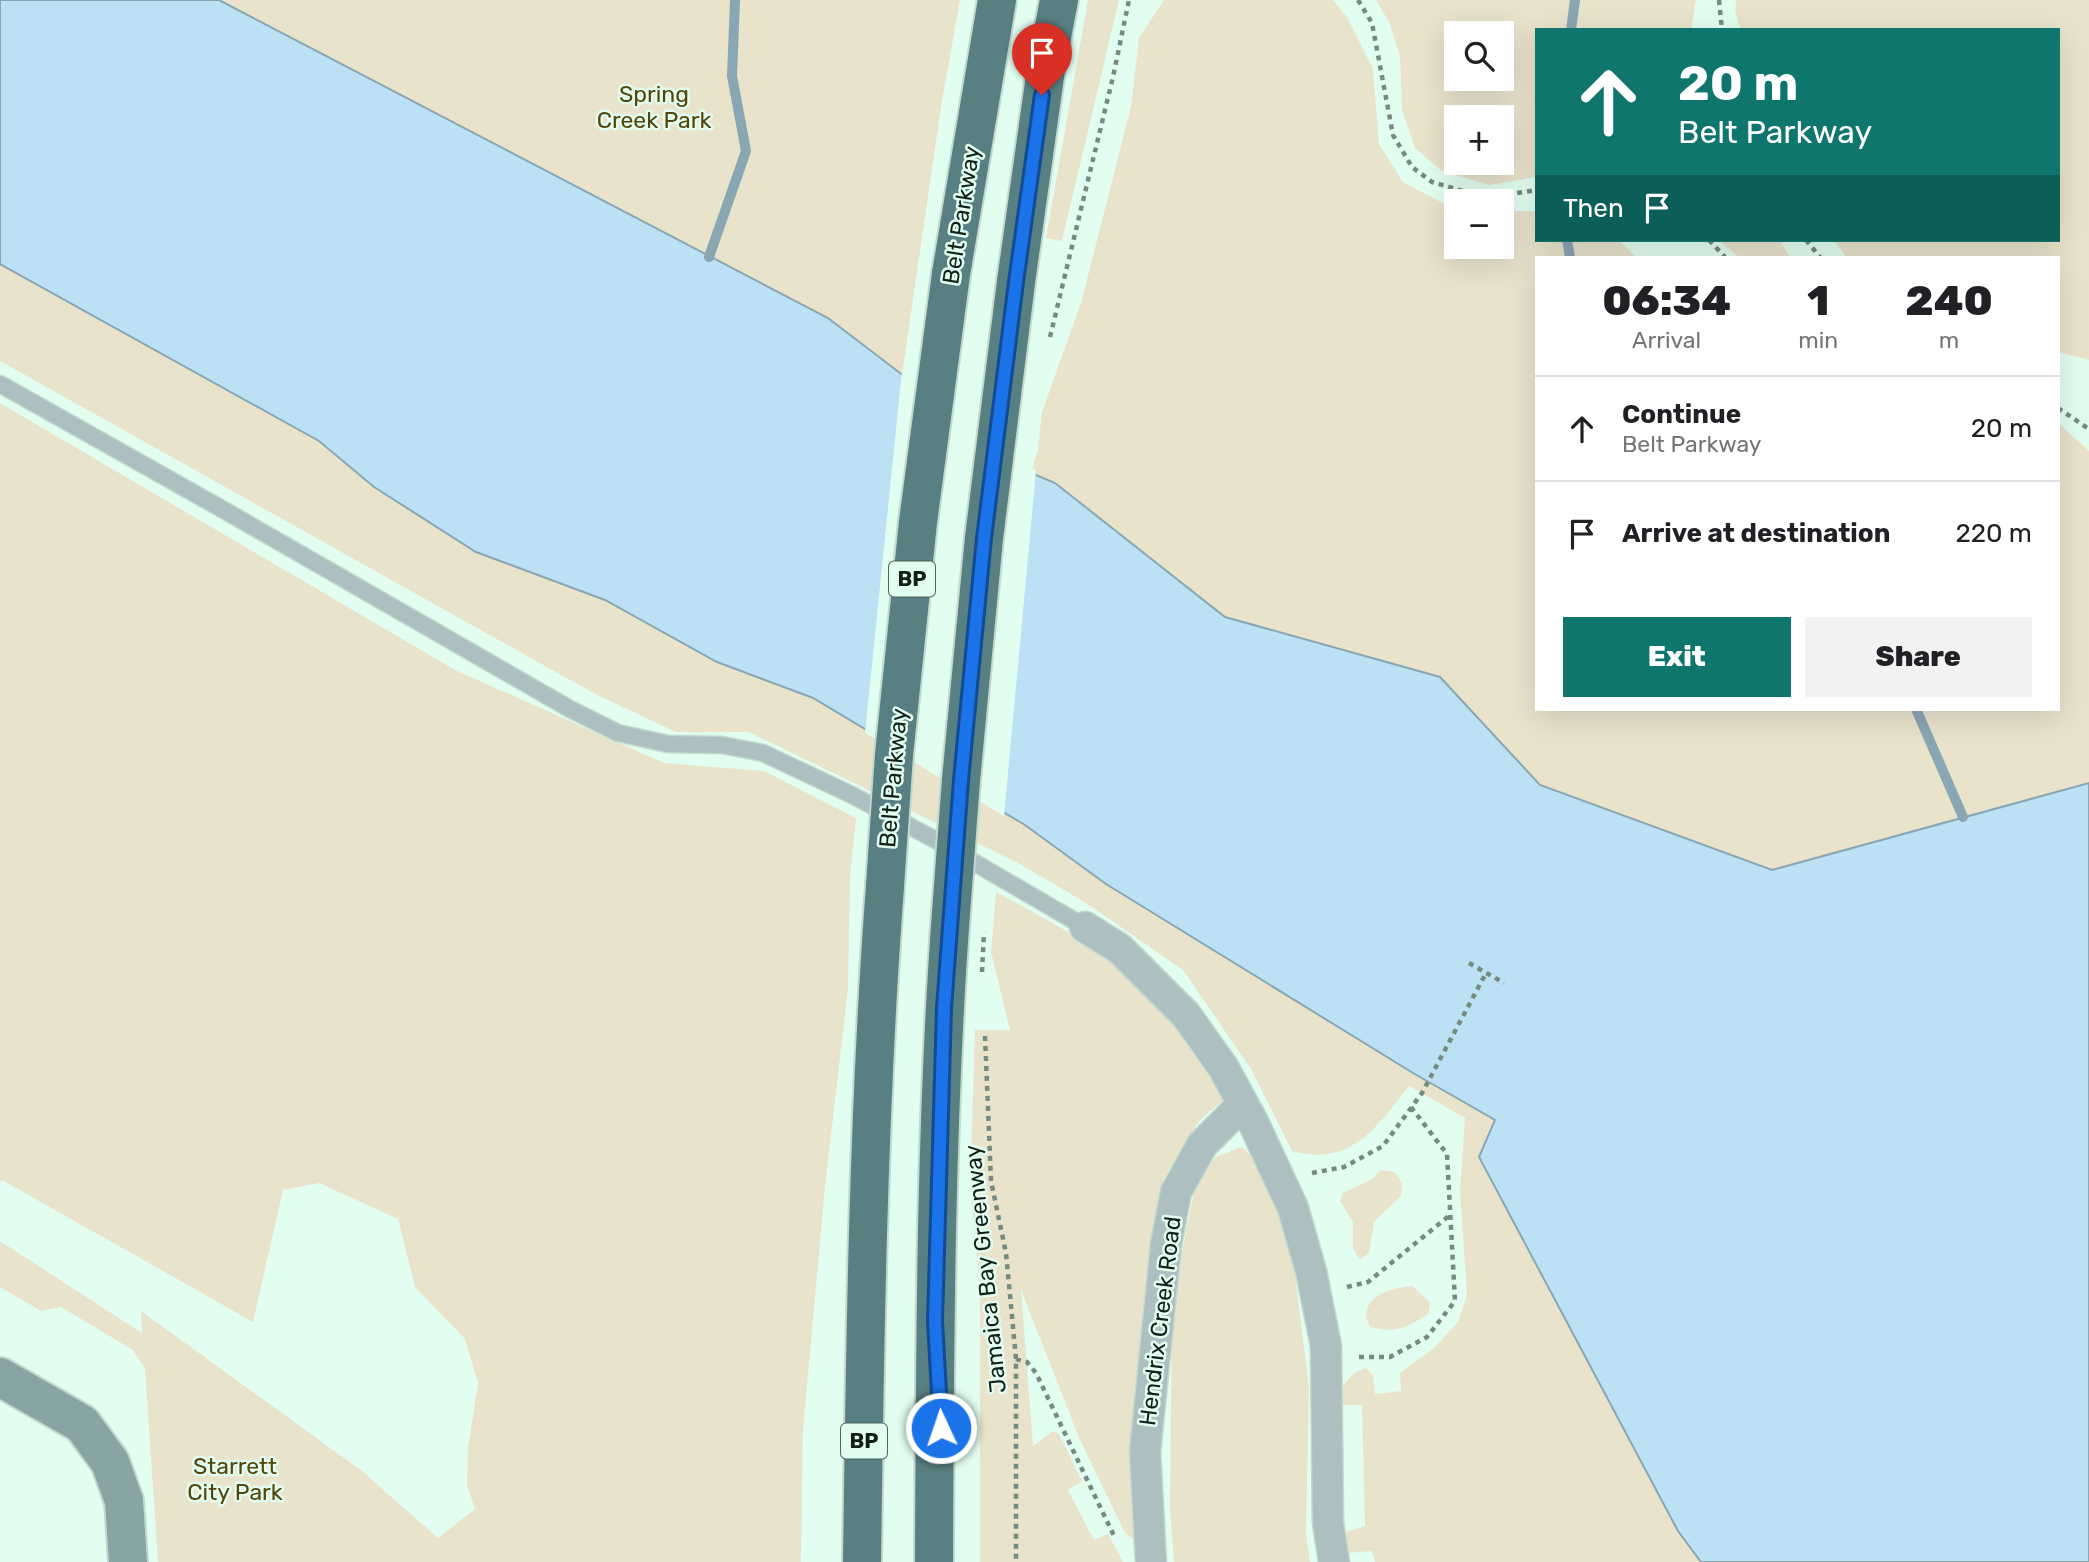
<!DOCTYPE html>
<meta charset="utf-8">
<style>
:root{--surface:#fff;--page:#f2f2f2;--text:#202124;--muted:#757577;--line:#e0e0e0;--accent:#0f766e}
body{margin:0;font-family:Rubik,sans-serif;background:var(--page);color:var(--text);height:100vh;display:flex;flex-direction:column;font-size:26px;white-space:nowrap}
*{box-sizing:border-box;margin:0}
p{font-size:23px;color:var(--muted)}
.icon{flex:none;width:38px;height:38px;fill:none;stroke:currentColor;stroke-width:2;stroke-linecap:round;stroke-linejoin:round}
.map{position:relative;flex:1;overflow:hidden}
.drawer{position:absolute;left:1535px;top:256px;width:525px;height:455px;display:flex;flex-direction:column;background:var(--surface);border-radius:0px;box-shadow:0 7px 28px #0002}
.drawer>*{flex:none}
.top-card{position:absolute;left:1535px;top:28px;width:525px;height:214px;border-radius:0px;box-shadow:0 7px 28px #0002;background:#0f766e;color:#fff;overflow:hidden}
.controls{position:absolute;left:1444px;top:21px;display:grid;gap:14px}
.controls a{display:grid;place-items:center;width:70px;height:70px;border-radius:0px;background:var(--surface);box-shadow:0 7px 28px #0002;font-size:35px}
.pin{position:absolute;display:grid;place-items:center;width:60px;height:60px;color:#fff;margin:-72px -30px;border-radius:50% 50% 50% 0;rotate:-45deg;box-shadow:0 0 7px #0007}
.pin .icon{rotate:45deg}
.me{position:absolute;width:77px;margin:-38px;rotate:357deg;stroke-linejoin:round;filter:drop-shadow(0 0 5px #0008)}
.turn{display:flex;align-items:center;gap:24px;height:147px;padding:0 28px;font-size:32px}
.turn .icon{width:91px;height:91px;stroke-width:2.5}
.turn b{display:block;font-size:49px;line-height:60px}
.then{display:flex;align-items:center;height:66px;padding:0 28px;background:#0003;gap:14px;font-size:26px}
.eta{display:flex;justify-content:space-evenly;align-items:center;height:119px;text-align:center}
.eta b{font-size:42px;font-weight:800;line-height:49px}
.cta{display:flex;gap:14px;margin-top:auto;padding:14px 28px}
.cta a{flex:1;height:80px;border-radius:0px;background:var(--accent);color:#fff;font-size:28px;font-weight:800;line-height:80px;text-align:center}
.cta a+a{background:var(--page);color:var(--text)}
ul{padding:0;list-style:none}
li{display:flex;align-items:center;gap:21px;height:105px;padding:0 28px;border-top:2px solid var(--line)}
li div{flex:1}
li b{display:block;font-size:26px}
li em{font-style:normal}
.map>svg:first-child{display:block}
.green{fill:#e9e3cc;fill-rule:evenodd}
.water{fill:#bce0f4;stroke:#89a6b3;stroke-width:2}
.pier{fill:#e2fef0}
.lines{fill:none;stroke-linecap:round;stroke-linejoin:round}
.stream{stroke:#89a6b3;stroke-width:10}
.lane-casing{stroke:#c1dace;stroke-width:19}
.street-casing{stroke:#c1dace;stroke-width:33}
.secondary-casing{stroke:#c1dace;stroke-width:42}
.highway-casing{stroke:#c1dace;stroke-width:42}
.path{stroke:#768a80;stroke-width:4.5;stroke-dasharray:5 5;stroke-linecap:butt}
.lane{stroke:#adbfc0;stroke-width:16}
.street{stroke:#adbfc0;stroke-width:30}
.secondary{stroke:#89a4a5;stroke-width:38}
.highway{stroke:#587f81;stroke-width:38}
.highway-bridge-casing{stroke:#c1dace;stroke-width:42;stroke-linecap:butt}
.path-bridge{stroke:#768a80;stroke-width:4.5;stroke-dasharray:5 5;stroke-linecap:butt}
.highway-bridge{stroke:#587f81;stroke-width:38}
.route-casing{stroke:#114b97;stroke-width:18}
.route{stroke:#1a73e8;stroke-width:12}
.labels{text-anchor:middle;stroke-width:5;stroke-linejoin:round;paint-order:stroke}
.shield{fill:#e2fef0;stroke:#51635a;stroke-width:2}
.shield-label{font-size:21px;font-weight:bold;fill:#13201a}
.park-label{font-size:23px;fill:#524507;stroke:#e2fef0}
.street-label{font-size:23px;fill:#13201a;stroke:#e2fef0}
</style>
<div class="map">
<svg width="2089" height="1562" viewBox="0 0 2089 1562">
<rect width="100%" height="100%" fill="#e2fef0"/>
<path class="green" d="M 218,0 L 960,0 L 941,107 L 902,375 L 828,318 Z
M 1088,0 L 1119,0 L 1062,241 L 1046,238 Z
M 1164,0 L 1333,0 L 1347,17 L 1373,69 L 1379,144 L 1403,182 L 1456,210 L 1456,247 L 1502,247 L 1502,211 L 1536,211 L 1536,240 L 1619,240 L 1636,257 L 1536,257 L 1536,709 L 2058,709 L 2058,423 L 2089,451 L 2089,783 L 1772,870 L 1540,785 L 1440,677 L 1225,617 L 1055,483 L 1031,473 L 1038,450 L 1042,412 L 1081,303 L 1131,107 L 1139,38 Z
M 1376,0 L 1696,0 L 1691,30 L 1536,30 L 1536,177 L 1489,185 L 1442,171 L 1415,148 L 1402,110 L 1400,56 L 1389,22 ZM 1456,33 L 1502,33 L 1502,79 L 1456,79 ZM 1456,117 L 1502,117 L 1502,163 L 1456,163 Z
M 1736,0 L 2089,0 L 2089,360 L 2058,352 L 2058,257 L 1846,257 L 1834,240 L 2058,240 L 2058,30 L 1741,30 L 1735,12 Z
M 1718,240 L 1779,240 L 1790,257 L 1739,257 Z
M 0,264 L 319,441 L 374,487 L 476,552 L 605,600 L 717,662 L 813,698 L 1025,825 L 1106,884 L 1413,1073 L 1495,1120 L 1678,1531 L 1701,1562 L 1375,1562 L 1372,1551 L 1347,1553 L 1346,1532 L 1365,1526 L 1362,1405 L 1343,1405 L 1341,1388 L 1354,1373 L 1366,1368 L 1373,1375 L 1375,1394 L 1401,1391 L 1400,1373 L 1433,1349 L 1458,1322 L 1467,1295 L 1460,1191 L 1465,1118 L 1409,1086 C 1376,1128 1351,1167 1292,1151 L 1251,1069 L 1183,970 L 1086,903 L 1018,863 L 749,732 L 676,732 L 595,694 L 0,361 Z
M 0,403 L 455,670 L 664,763 L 764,771 L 856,818 L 850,878 L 848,988 L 825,1187 L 803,1430 L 801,1562 L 158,1562 L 145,1369 L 133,1350 L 61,1307 L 41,1311 L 0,1287 L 0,1241 L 142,1333 L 141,1311 L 362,1471 L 438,1538 L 475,1509 L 467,1486 L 468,1449 L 478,1383 L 465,1339 L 415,1287 L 398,1219 L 319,1183 L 283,1190 L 253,1322 L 2,1180 L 0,1182 Z
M 996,892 C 1035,913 1076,934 1111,962 C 1155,999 1191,1044 1227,1088 L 1224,1099 L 1199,1121 L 1163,1180 L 1148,1343 L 1135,1541 L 1125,1533 L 1080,1440 L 1021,1290 L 1033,1446 L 1053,1431 L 1059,1434 L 1082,1481 L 1068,1490 L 1094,1540 L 1108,1534 L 1123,1562 L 980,1562 L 980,1289 L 970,1187 L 975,1030 L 1010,1030 L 991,952 Z
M 1242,1147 L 1256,1160 L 1271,1192 L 1294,1266 L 1309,1388 L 1306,1533 L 1310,1562 L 1174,1562 L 1170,1508 L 1172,1301 L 1195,1187 L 1215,1157 Z
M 1381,1170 L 1395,1172 L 1402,1183 L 1401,1196 L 1374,1222 L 1369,1253 L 1360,1260 L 1353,1248 L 1353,1222 L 1340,1201 L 1343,1193 L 1372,1179 Z
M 1412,1286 L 1430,1302 L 1428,1314 C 1404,1329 1398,1333 1370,1327 C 1368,1322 1365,1316 1367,1310 C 1370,1293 1398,1287 1412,1286 Z"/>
<path class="water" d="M 0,0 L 219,0 L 828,318 L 1031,473 L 1055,483 L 1225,617 L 1440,677 L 1540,785 L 1772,870 L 2089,783 L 2089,1562 L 1701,1562 L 1678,1531 L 1479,1157 L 1495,1120 L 1413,1073 L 1106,884 L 1025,825 L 813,698 L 717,662 L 605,600 L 476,552 L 374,487 L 319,441 L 0,264 Z"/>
<path class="pier" d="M 902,371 L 1000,439 L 1036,471 L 1004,816 L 865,733 Z"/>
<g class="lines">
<path class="stream" d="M 1571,30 L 1575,0
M 1567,240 L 1570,257
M 709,257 L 746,151 L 732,76 L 735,0
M 1916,709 L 1963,817"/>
<defs>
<path id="lane" d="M 0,384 L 222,509 L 570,709 L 618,733 L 668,744 L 722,745 L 763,753 L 852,795 L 941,843 L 1085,927"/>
<path id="street" d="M 1085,927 L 1120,949 L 1186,1015 L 1223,1067 L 1253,1122 L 1293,1208 L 1311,1271 L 1326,1346 L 1328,1523 L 1334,1562
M 1151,1562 L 1145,1452 L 1166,1244 L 1176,1192 L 1202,1145 L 1243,1104"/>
<path id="secondary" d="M 0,1377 L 82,1424 L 110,1462 L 124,1501 L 128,1562"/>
<path id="highway" d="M 951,274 L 997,0
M 1016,282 L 1046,69 L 1059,0
M 862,1562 C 865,1337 868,1111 885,886
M 934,1562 C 935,1346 935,1129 951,913"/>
</defs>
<use href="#lane" class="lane-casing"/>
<use href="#street" class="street-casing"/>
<use href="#secondary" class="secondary-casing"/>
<use href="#highway" class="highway-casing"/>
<path class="path" d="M 1358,0 L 1372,23 L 1393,135 L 1412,167 L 1432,182 L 1470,193 L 1505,195 L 1536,190
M 1719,0 L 1722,30
M 1709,240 L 1725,257
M 1806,240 L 1820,257
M 1050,337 L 1113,77 L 1129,0
M 2058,408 L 2089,429
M 1469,963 L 1504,983
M 985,1036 L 991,1181 L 1006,1253 L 1016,1359 L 1016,1562
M 1312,1173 L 1344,1167 L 1383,1146 L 1422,1093 L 1486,973
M 1347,1287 L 1368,1282 L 1450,1215
M 1359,1357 L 1390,1357 L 1427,1337 L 1455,1301 L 1447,1154 L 1411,1107
M 1016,1359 L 1027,1362 L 1036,1373 L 1115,1538"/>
<use href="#lane" class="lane"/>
<use href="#street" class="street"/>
<use href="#secondary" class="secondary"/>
<use href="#highway" class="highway"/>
<defs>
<path id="highway-bridge" d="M 885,886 L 894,755 L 918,522 L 951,274
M 951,913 L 961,780 L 984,538 L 1016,282"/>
</defs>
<use href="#highway-bridge" class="highway-bridge-casing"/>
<path class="path-bridge" d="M 982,972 L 984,932"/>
<use href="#highway-bridge" class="highway-bridge"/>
</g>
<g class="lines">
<defs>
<path id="route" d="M 941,1428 L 935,1321 L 944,1008 L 961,780 L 984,538 L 1016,282 L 1042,95"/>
</defs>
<use href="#route" class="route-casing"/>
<use href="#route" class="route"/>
</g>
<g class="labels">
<g class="shield">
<rect x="889" y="561.5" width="46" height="35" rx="5"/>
<rect x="841" y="1423.5" width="46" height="35" rx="5"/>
</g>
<g class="shield-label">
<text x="912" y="586">BP</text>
<text x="864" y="1448">BP</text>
</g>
<g class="park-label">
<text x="654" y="102">Spring<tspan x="654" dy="26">Creek Park</tspan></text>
<text x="235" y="1474">Starrett<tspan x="235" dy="26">City Park</tspan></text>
</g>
<g class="street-label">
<text transform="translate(961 215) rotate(-81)" y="8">Belt Parkway</text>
<text transform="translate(893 778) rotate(-85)" y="8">Belt Parkway</text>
<text transform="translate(985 1269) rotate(-96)" y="8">Jamaica Bay Greenway</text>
<text transform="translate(1160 1321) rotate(-83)" y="8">Hendrix Creek Road</text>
</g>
</g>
</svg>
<div class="controls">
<a><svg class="icon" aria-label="search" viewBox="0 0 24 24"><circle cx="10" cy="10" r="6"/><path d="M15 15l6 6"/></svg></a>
<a>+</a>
<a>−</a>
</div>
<div class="pin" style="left:1042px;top:95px;background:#d93025"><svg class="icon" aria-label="arrive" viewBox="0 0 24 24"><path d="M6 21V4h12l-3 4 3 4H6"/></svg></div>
<svg class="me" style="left:941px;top:1428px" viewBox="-20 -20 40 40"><circle r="17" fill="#1a73e8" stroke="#fff" stroke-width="3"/><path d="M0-11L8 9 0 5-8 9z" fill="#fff"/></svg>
<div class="top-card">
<div class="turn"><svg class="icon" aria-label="ahead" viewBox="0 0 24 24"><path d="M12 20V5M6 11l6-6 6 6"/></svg><div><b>20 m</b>Belt Parkway</div></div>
<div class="then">Then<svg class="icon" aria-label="arrive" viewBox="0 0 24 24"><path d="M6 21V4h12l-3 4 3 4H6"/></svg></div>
</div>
<section class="drawer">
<div class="eta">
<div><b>06:34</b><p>Arrival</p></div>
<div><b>1</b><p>min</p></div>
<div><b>240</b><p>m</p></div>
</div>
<ul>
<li><svg class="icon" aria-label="ahead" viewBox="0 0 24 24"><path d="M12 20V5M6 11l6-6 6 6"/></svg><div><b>Continue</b><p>Belt Parkway</p></div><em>20 m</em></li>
<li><svg class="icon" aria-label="arrive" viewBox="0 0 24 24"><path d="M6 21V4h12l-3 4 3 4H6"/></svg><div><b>Arrive at destination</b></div><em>220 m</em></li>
</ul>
<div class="cta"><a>Exit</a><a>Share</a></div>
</section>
</div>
